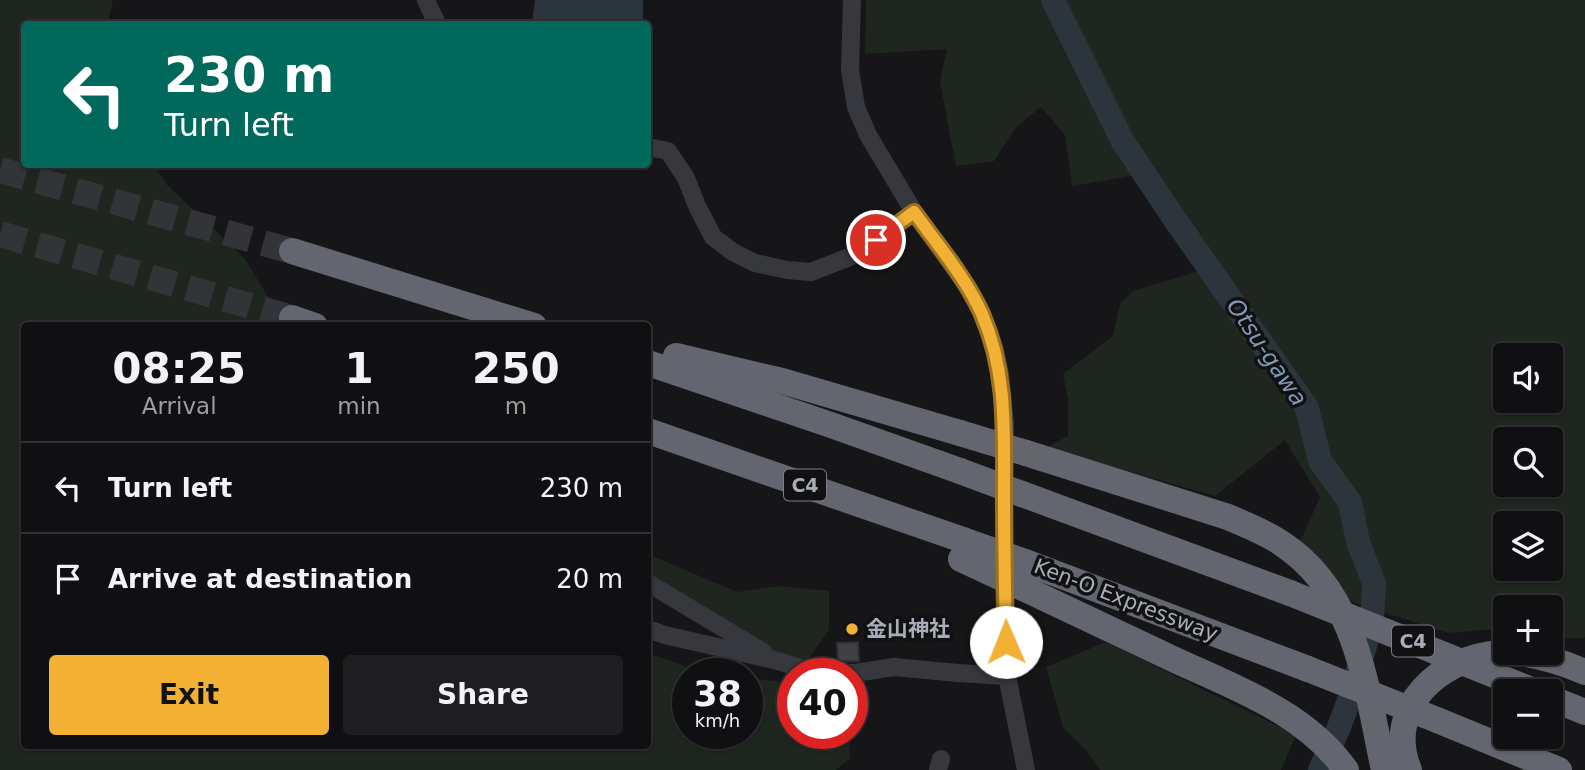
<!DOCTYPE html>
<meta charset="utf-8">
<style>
:root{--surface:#101012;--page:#1e1e20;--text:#f1f3f6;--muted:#9c9d9f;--line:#303032;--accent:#f2b134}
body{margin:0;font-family:"DejaVu Sans","Noto Sans JP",sans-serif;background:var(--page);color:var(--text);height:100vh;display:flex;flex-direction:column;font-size:26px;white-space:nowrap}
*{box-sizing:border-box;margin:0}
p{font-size:23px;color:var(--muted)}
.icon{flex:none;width:38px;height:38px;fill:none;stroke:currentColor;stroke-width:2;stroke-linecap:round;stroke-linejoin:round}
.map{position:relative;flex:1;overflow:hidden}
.panel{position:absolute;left:21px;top:322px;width:630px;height:427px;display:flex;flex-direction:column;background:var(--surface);border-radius:7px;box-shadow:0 2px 5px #0004,0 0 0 2px var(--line)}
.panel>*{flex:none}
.hud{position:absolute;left:21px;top:21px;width:630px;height:147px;border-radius:7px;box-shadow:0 2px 5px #0004,0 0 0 2px var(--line);background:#00695c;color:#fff;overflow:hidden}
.fabs{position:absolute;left:1493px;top:343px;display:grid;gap:14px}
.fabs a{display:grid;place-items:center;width:70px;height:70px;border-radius:7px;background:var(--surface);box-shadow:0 2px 5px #0004,0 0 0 2px var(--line);font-size:35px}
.speed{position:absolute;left:672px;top:658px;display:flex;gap:14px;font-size:35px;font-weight:700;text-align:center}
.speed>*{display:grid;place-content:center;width:91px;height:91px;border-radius:50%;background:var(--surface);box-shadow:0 2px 5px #0004,0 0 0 2px var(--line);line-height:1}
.speed small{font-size:18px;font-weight:400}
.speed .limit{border:10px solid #d22;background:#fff;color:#111}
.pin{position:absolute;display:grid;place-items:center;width:60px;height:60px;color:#fff;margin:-30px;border:4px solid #fff;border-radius:50%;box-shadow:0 2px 7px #0007}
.me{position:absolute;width:77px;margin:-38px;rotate:359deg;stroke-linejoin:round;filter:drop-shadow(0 0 5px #0008)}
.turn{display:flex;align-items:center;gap:24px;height:147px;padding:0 28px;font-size:32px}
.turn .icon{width:91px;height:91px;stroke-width:2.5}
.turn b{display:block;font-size:49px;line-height:60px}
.eta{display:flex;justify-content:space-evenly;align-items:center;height:119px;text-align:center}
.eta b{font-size:42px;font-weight:700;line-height:49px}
.cta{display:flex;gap:14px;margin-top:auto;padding:14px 28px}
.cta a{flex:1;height:80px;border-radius:7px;background:var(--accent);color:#111;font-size:28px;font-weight:700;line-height:80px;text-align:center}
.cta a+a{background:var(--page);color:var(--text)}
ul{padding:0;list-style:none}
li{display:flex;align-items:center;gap:21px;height:91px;padding:0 28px;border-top:2px solid var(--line)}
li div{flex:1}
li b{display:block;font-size:26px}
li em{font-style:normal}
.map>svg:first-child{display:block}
.green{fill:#1e261f;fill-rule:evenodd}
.water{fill:#2c353c}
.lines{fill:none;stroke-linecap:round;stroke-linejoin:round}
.river{stroke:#2c353c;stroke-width:24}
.building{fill:#404145;stroke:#303034;stroke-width:2}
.highway-tunnel{stroke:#333438;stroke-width:26;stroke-dasharray:26 13;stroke-linecap:butt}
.minor{stroke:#37383d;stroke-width:18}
.highway{stroke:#63666e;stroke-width:26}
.highway-bridge{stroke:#63666e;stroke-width:26}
.route-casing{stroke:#9d7322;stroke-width:18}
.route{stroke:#f2b134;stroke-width:12}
.poi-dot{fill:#f2b134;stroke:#111113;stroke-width:2.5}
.labels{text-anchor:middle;stroke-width:7;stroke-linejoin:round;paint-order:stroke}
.shield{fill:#111113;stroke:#7b7e86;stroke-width:2}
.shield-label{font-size:19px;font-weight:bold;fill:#a8adb8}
.street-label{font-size:21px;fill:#a8adb8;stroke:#111113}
.poi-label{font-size:21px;font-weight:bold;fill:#a8adb8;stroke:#111113;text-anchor:start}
.water-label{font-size:23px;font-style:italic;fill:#7f9bb3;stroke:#111113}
</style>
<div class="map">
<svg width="1585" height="770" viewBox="0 0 1585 770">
<rect width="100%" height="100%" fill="#161618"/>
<path class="green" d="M 0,0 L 113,0 L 108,24 L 24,24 L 24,164 L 155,165 L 166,184 L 245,259 L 285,325 L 24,326 L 24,746 L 648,746 L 648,653 L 707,674 L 688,674 L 688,733 L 747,733 L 747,678 L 793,683 L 793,733 L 849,733 L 850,758 L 836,770 L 0,770 Z
M 866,0 L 1585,0 L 1585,637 C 1575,641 1561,636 1551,634 L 1550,607 L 1505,607 L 1505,628 L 1448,633 L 1352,602 L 1300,542 L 1320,497 L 1285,440 L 1215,496 L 1045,448 L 1068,436 L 1068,400 L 1063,374 L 1113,336 L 1120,304 L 1133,291 L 1215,266 L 1131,176 L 1072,186 L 1065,135 L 1041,107 L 1016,127 L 994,161 L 956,166 L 940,82 L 947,49 L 865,54 ZM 1505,355 L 1550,355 L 1550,401 L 1505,401 ZM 1505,439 L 1550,439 L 1550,485 L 1505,485 ZM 1505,523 L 1550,523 L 1550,569 L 1505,569 Z
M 648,554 L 737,592 L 779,586 L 829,591 L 829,630 L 805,664 L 779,657 L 648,578 Z
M 1106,642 L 1296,735 L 1281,770 L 1100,770 L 1086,750 L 1063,727 L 1046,667 Z"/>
<path class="water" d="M 535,0 L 643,0 L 643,24 L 532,24 Z"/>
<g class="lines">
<path class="river" d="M 1053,0 L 1122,140 L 1176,221 L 1307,408 L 1320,461 L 1350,502 L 1358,542 L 1374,583 L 1372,621 L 1351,695 L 1339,727 L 1320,770"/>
</g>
<path class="building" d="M 858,642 L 859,661 L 838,661 L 837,643 Z"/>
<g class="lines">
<path class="highway-tunnel" d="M 0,170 L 292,251
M 0,234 L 292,318"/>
<path class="minor" d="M 426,0 L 437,24
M 852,0 L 850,70 L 856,107 L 868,135 L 914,212 L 967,286 L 981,312 L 994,346 L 1000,374 L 1005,424 L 1004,589 L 1007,676 L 1026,770
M 648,147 L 668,151 L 686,178 L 697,206 L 713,237 L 733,252 L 755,263 L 787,270 L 811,272 L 857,254 L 914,212
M 648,583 L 763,652
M 648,629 L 665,635 L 778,661 L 813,672 L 855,673 L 894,667 L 958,673 L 1007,676
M 938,770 L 941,759"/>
<path class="highway" d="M 292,251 L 534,326
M 292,318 L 315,326
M 676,356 L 782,381 L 960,433
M 648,363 L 831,425 L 960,471
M 648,431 L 963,540
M 1026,453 L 1228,517 C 1246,525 1265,532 1281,543 C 1358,593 1366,688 1384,770
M 1022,494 L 1290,593
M 1025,562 L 1308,669
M 1023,588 C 1073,612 1123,635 1173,659 C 1235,688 1305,712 1346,770
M 1550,698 L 1585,712
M 1437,720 L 1559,770
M 1409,770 C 1383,707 1441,657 1500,653 C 1529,651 1559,661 1585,672"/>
<path class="highway-bridge" d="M 960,433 L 1026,453
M 960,471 L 1022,494
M 963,540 L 1025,562
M 961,559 L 1023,588
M 1290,593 L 1534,691
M 1308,669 L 1437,720"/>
</g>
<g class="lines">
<defs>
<path id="route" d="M 876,240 L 914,212 C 937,244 966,278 982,314 C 1007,372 1004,430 1004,492 C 1004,542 1005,592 1006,642"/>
</defs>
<use href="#route" class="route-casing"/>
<use href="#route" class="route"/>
</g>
<circle class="poi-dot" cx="852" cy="629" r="7"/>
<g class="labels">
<g class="shield">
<rect x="784" y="469.5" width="42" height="31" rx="5"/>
<rect x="1392" y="625.5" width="42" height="31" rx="5"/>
</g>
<g class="shield-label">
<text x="805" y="492">C4</text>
<text x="1413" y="648">C4</text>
</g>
<g class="street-label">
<text transform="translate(1126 600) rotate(21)" y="7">Ken-O Expressway</text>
</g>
<g class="poi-label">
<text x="866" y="636">金山神社</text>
</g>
<g class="water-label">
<text transform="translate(1267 352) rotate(56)" y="8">Otsu-gawa</text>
</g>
</g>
</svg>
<div class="fabs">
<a><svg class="icon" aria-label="sound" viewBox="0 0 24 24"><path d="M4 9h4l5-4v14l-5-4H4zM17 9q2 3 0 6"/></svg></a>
<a><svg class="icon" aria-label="search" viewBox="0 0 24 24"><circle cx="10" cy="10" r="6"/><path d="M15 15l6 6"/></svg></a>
<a><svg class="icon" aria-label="layers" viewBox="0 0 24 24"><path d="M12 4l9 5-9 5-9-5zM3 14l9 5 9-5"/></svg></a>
<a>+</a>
<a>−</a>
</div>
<div class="speed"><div>38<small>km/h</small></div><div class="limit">40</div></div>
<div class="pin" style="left:876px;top:240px;background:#d93025"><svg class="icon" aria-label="arrive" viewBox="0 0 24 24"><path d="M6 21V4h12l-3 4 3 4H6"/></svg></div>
<svg class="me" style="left:1006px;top:642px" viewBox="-20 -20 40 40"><circle r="19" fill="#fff"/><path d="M0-13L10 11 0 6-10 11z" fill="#f2b134"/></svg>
<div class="hud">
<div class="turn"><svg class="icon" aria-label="left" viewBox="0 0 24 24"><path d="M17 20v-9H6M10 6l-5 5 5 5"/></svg><div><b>230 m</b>Turn left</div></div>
</div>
<section class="panel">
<div class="eta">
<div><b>08:25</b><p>Arrival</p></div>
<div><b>1</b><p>min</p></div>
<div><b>250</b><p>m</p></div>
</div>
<ul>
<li><svg class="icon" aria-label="left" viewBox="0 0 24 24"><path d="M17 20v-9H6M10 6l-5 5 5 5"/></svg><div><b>Turn left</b></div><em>230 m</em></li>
<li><svg class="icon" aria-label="arrive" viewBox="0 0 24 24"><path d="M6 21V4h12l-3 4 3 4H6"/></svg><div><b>Arrive at destination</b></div><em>20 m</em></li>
</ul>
<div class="cta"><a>Exit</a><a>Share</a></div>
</section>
</div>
